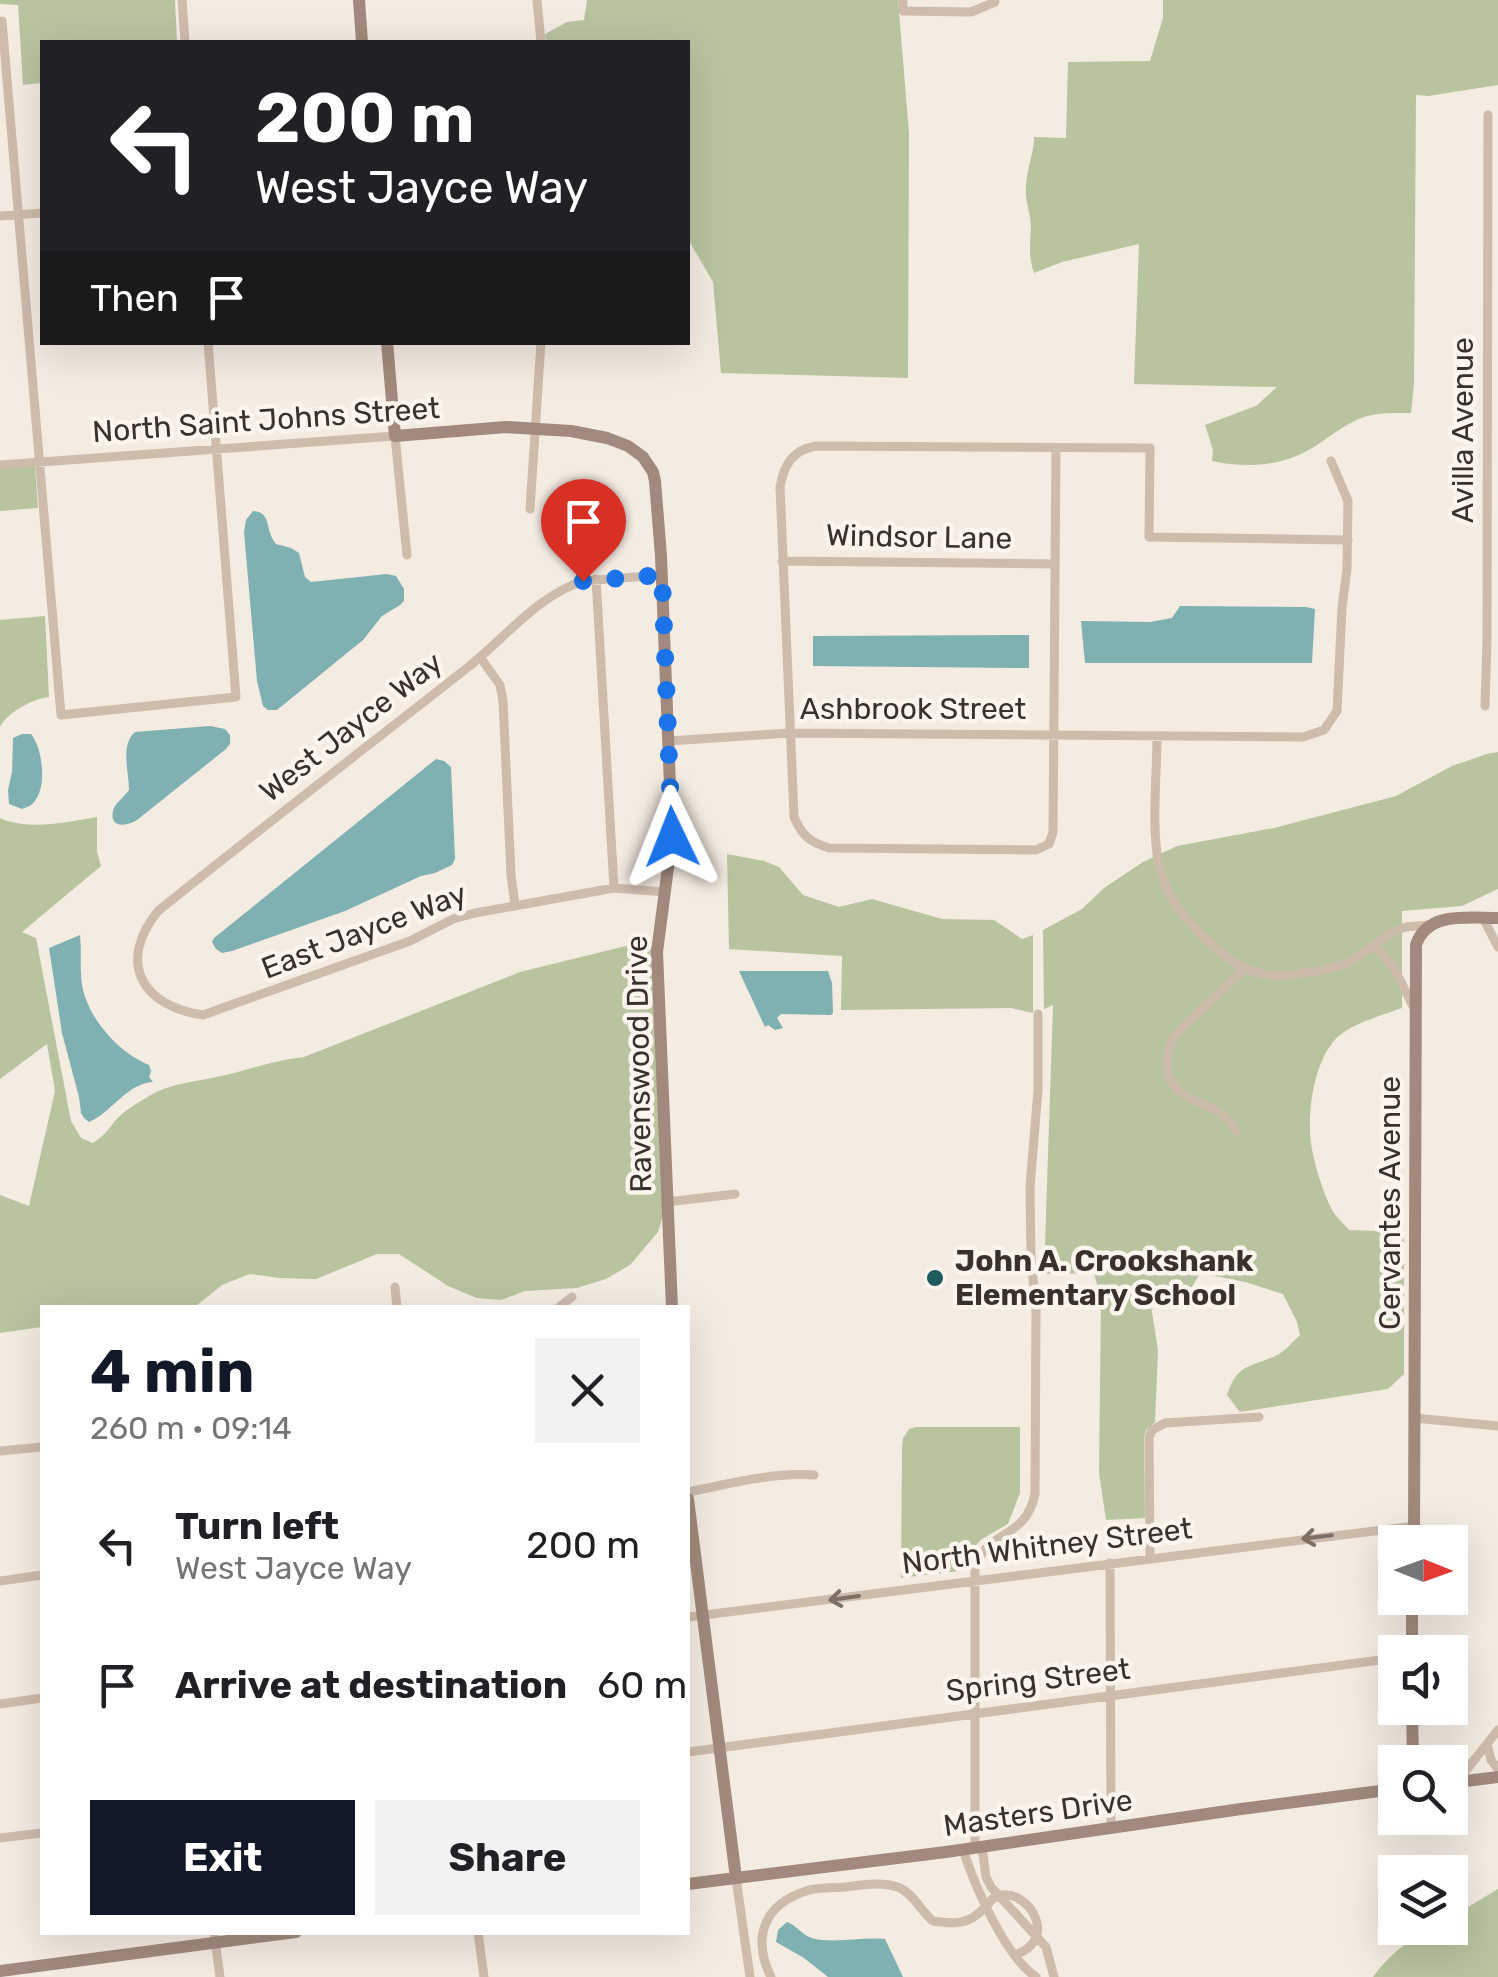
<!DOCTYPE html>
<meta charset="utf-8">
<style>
:root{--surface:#fff;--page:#f2f2f2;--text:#202124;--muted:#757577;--accent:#111827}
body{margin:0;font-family:Rubik,sans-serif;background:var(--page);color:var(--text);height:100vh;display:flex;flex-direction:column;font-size:38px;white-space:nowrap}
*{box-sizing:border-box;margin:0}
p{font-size:32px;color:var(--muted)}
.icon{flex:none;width:55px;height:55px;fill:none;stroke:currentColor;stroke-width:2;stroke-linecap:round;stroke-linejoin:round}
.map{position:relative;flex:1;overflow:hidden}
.details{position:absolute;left:40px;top:1305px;width:650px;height:630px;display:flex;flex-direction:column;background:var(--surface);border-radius:0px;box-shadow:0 10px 40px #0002}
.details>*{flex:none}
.hud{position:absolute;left:40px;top:40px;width:650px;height:305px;border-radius:0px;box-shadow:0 10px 40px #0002;background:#202124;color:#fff;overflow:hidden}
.needle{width:65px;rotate:91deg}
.fabs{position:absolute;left:1378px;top:1525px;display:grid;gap:20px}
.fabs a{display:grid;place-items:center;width:90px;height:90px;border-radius:0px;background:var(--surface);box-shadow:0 10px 40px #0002;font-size:50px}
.pin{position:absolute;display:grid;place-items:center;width:85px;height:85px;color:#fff;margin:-102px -42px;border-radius:50% 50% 50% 0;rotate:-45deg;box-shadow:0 0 10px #0007}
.pin .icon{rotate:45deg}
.me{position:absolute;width:110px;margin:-55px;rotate:358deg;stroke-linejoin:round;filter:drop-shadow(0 0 8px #0008)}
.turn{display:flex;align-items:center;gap:35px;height:210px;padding:0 50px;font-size:45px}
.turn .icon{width:130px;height:130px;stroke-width:2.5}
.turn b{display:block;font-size:70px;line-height:85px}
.then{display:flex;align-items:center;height:95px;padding:0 50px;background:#0003;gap:20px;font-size:38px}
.round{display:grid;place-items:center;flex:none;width:105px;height:105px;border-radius:0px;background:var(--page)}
.headline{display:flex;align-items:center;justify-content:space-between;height:170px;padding:0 50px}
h1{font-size:60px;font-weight:700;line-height:75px;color:var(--accent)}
.primary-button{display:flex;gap:20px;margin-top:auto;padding:20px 50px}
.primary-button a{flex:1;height:115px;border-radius:0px;background:var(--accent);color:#fff;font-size:40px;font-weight:700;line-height:115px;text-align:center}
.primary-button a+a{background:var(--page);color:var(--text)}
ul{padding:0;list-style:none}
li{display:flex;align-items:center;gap:30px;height:140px;padding:0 50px}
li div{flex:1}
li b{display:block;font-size:38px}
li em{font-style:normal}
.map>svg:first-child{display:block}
.green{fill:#b8c4a0}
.water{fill:#7fb0b2}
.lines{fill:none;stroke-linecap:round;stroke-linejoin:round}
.street{stroke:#cdbbac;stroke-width:9}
.secondary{stroke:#a18a7d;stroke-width:12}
.oneway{stroke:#7d6f65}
.route{stroke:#1a73e8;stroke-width:18;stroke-dasharray:0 32.4}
.poi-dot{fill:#1f5a5e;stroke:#fbf5ee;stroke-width:4}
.labels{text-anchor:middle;stroke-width:9;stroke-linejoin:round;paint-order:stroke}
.street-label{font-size:30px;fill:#3b302b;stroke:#fbf5ee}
.poi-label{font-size:30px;font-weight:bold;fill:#3b302b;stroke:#fbf5ee;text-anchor:start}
</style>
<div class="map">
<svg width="1498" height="1977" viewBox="0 0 1498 1977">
<rect width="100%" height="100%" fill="#f4ebe1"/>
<path class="green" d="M 0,0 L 175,0 L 177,42 L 42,42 L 42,83 L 23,85 L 18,5 L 0,4 Z
M 587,0 L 898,0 L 909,133 L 908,378 L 721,373 L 713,282 L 688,239 L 688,42 L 546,42 L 545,34 L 567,22 L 584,20 Z
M 1163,0 L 1498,0 L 1498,85 L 1428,96 L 1416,95 L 1414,384 L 1411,413 C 1396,413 1379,412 1364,417 C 1347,423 1332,435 1317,445 C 1286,466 1248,469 1212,461 L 1213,450 L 1205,425 L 1256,406 L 1277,387 L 1134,384 L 1139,244 L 1062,262 L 1034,273 C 1026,249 1033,238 1030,217 C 1027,201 1024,195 1027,177 C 1029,163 1034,151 1034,137 L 1066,138 L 1068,62 L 1150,61 L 1163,18 Z
M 35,466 L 38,508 L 0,511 L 0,469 Z
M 45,616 L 49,697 C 32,699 8,712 0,727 L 0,620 Z
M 1498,752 L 1498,889 L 1462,906 L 1402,911 L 1402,1008 C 1381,1016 1347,1024 1333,1042 C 1315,1065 1309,1103 1310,1131 C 1310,1152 1323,1195 1334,1213 C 1338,1219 1345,1225 1349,1230 L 1404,1232 L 1404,1374 L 1388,1389 L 1240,1412 L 1227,1395 C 1237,1364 1249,1368 1275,1356 C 1285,1352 1292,1342 1300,1335 L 1297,1322 L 1283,1294 L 1245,1282 L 1200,1273 L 1192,1287 L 1151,1306 L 1158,1350 L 1155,1422 L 1146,1430 L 1144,1438 L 1145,1518 L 1106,1520 L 1099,1473 L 1101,1299 L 1094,1273 L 1044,1274 L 1053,1005 L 1044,1009 L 1043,930 L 1082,909 L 1104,888 L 1143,862 L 1177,846 L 1274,828 L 1396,796 L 1452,766 L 1487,754 Z
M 97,817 L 97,852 L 101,866 L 22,932 L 36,938 L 71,1121 L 81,1138 L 93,1143 C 104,1136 107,1131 115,1121 C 122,1112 136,1104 146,1098 C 168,1083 196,1082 221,1076 C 249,1070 275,1060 304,1057 L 520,972 L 642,942 L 653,942 L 663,1216 L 658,1232 L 630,1265 L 606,1279 L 577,1288 L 525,1291 L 501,1300 L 477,1298 L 448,1286 L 399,1254 L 377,1254 L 316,1279 L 279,1278 L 250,1274 L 222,1285 L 196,1306 L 42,1308 L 42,1327 L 0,1333 L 0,1195 L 29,1206 L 55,1091 L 47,1044 L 0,1079 L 0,818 C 29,831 67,822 97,817 Z
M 727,854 L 764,861 L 779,867 L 803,895 L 839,907 L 872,899 L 942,919 L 994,920 L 1022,939 L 1033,935 L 1033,1013 L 1011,1008 L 841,1010 L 842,956 L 729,949 Z
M 916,1427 L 1020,1427 L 1020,1493 L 1008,1524 L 982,1539 L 974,1547 L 967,1570 L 901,1578 L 902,1448 L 903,1438 L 909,1429 Z
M 1498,1889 L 1498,1977 L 1373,1977 C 1390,1953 1420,1928 1450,1928 L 1450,1918 Z"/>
<path class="water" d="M 253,511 C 273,513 264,530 276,544 L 291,548 L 299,553 L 305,577 L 311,582 L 387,574 L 396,576 L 404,589 L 404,601 L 400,605 L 382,616 L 363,640 L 277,710 L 268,710 L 263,706 L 257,681 L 244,532 L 246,520 Z
M 1180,606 L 1306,607 L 1315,609 L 1312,663 L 1085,663 L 1081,621 L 1150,622 L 1172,618 Z
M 1029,635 L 1029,668 L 813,666 L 813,636 Z
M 210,726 L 225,729 L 230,735 L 230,744 L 226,749 L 137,820 C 128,826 109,829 113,811 C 114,804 125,796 129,790 C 129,771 120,745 135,732 Z
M 22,734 L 31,734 C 42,747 47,784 36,799 C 32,806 29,806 22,809 L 9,804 L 8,790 L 12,772 L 13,738 Z
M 436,759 L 444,761 L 451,767 L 455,859 L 452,865 L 435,873 L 421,876 L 345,911 L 232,951 L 222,953 L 216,949 L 212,942 L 214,938 Z
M 80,935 C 82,953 79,972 83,990 C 91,1022 120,1053 149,1065 L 151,1071 L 149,1077 L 153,1082 C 127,1083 110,1114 89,1122 L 84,1118 L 81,1113 L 79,1097 L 62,1033 L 49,948 Z
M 739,971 L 828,971 L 832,983 L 833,1013 L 831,1015 L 781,1014 L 777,1018 L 783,1028 L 775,1030 L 768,1025 L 765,1027 Z
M 787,1922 C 798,1926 803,1937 815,1939 C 837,1943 862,1937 885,1939 L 903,1977 L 828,1977 L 804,1958 L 776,1942 L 778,1930 Z"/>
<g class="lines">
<path class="street" d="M 182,0 L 185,42
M 537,0 L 541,42
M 903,0 L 903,11 L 971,12 L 995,2
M 2,21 L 61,715 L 236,697 L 208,342
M 0,216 L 42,213
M 1056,448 L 1053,832 L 1049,844 L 1036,850 L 829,848 C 810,842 802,836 794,817 L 780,487 C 784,465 792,450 816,446 L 1150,448 L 1149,537 L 1348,540
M 0,465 L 395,436 L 407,555
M 530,509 L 541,342
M 782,561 L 1055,564
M 662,575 L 583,581 C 537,596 504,639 467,668 C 364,749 260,829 158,911 C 117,962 141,1006 203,1015 L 410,941 L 453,919 L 475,913 L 614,888 L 665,892
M 596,579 L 614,888
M 480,657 L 500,685 L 503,701 L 511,875 L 515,905
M 1485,706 L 1487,640 L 1488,115
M 1157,736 C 1157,773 1151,830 1159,865 C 1165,892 1178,911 1197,930 C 1239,974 1265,984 1325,969 C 1332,967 1340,966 1347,963 C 1368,953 1383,933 1406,927 C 1413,926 1421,926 1428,925
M 668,741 L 790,733 L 1303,737 L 1324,730 L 1337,711 L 1342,608 L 1347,569 L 1348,501 L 1331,461
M 1483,918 L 1498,947
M 1374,945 L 1395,970 L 1415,1010
M 1236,1131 C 1223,1106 1202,1108 1183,1094 C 1163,1081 1164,1054 1175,1035 L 1244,969
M 667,1202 L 735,1194
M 395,1287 L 397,1308
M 558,1308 L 572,1297
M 1414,1418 L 1498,1426
M 0,1451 L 42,1447
M 688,1492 C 730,1484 771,1472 814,1475
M 1150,1558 L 1149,1438 L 1152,1430 L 1165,1423 L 1259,1417
M 1110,1563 L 1111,1827
M 0,1581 L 42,1575
M 688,1617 L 1414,1526
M 0,1704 L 42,1698
M 1487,1744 L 1491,1760 L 1498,1769
M 688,1752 L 1395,1658
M 1456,1783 L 1498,1730
M 0,1838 L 42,1833
M 982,1847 L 986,1877 L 991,1887 L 1046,1947 L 1054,1977
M 975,1848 L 975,1569 C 986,1528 1025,1542 1035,1494 L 1036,1310 L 1031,1258 L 1030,1187 L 1038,1090 L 1038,1014
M 963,1850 C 975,1886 1004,1955 1036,1977
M 736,1878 L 750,1977
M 214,1932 L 220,1977
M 478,1932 L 484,1977
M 771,1977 C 752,1938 763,1905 806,1891 C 818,1887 833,1888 845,1887 C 862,1885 883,1881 900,1888 C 914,1894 921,1912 933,1921 C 953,1924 969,1925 983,1909 C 989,1903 993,1896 1001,1895 C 1031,1891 1059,1941 1014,1955"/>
<path class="secondary" d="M 359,0 L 362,42
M 387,342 L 395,436 L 506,427 L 571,431 L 607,438 L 628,446 L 643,457 L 653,472 L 655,481 L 661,556 L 672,837 L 657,952 L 672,1308
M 688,1499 L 736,1878
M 1414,1542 L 1416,945 C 1427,911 1468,918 1498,918
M 1412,1652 L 1412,1598
M 1412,1708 L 1413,1762
M 1450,1783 L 1498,1777
M 688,1884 L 946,1852 L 1241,1809 L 1395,1789
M 0,1971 L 296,1932"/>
</g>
<defs><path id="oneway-shaft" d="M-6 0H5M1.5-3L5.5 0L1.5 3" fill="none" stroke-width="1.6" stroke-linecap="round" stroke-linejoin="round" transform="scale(2.5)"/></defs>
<g class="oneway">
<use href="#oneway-shaft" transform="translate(1317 1537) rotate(173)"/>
<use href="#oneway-shaft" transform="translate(844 1598) rotate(172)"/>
</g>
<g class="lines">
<path class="route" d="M 583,581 L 662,575 L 672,837"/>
</g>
<circle class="poi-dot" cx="935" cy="1278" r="10"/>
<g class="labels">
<g class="street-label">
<text transform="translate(266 420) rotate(-4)" y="10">North Saint Johns Street</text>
<text transform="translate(1463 430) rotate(-90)" y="10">Avilla Avenue</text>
<text transform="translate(919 537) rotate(1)" y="10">Windsor Lane</text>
<text x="913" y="719">Ashbrook Street</text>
<text transform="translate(351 727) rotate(-38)" y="10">West Jayce Way</text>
<text transform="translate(364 931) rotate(-21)" y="10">East Jayce Way</text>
<text transform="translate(639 1064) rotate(-91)" y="10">Ravenswood Drive</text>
<text transform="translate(1390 1203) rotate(-90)" y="10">Cervantes Avenue</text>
<text transform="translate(1047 1546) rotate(-7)" y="10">North Whitney Street</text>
<text transform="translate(1038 1680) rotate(-7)" y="10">Spring Street</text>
<text transform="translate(1038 1813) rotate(-8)" y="10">Masters Drive</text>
</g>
<g class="poi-label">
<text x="955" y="1271">John A. Crookshank<tspan x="955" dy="34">Elementary School</tspan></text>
</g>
</g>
</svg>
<div class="fabs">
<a><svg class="needle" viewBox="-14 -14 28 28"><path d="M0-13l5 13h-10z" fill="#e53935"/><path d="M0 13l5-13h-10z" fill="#757577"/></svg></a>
<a><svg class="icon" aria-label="sound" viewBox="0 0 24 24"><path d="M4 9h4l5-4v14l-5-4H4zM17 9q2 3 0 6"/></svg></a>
<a><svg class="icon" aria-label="search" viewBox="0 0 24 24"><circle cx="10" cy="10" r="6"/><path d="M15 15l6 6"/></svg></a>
<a><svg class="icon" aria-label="layers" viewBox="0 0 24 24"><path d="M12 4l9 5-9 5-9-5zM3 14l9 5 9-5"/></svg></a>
</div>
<div class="pin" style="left:583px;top:581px;background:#d93025"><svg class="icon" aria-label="arrive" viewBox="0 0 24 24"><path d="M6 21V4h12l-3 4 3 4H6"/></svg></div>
<svg class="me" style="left:672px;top:837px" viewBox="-20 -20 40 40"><path d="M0-17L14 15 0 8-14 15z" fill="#1a73e8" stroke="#fff" stroke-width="4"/></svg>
<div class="hud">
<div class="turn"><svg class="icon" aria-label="left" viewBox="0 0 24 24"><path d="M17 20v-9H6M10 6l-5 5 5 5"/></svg><div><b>200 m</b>West Jayce Way</div></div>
<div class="then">Then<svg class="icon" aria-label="arrive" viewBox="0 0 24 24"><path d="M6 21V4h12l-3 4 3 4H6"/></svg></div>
</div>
<section class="details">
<div class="headline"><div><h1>4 min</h1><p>260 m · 09:14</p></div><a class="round"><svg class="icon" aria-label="close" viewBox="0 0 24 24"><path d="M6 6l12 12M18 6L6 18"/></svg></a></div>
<ul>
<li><svg class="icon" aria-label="left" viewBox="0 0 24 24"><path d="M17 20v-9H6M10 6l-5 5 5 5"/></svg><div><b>Turn left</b><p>West Jayce Way</p></div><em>200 m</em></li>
<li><svg class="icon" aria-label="arrive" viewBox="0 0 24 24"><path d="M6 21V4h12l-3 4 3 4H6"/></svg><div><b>Arrive at destination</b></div><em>60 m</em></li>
</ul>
<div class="primary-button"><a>Exit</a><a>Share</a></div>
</section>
</div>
